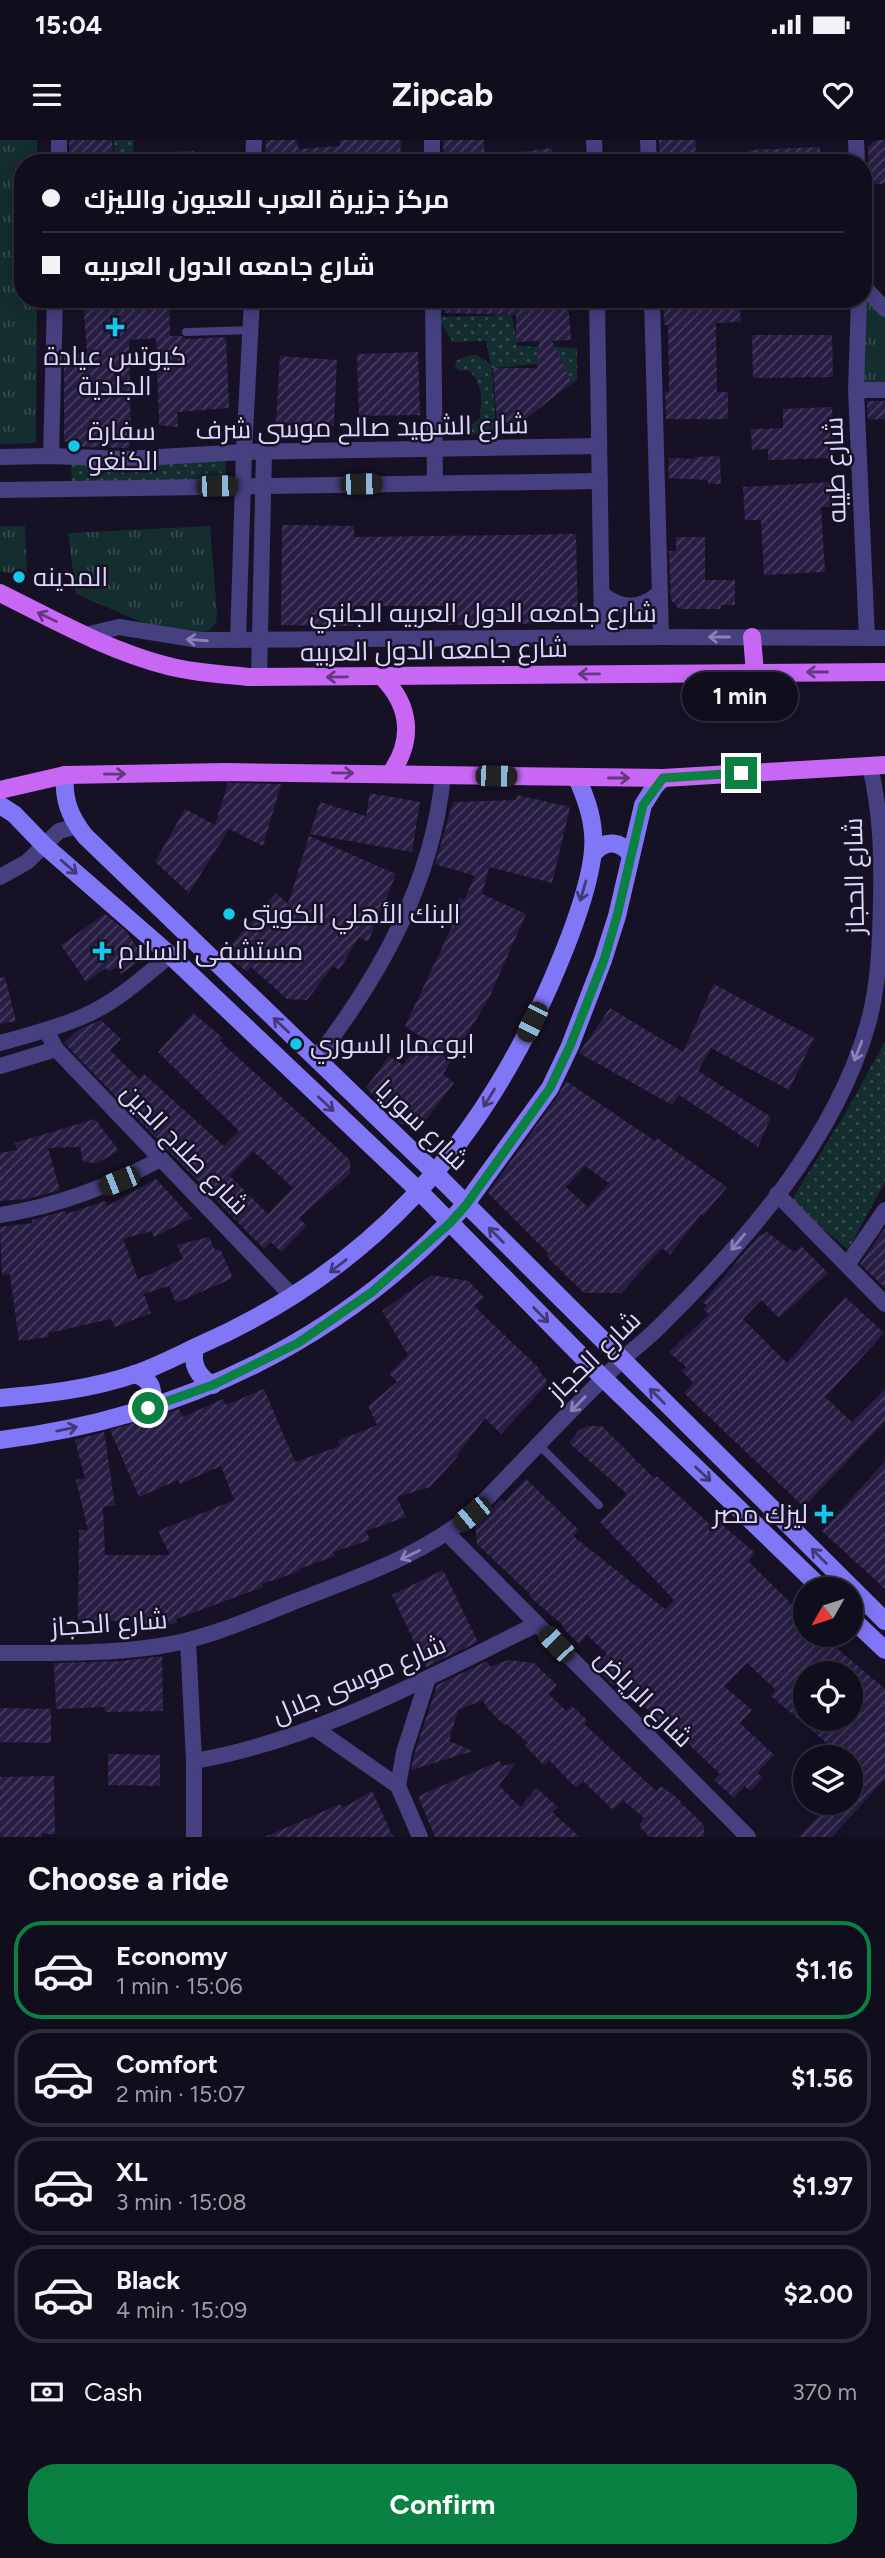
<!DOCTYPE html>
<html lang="en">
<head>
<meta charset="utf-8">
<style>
	:root { --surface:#100d1c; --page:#191625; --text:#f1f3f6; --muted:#9c9ca3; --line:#302d3b; --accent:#0b8043 }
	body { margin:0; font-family:Figtree,Cairo,sans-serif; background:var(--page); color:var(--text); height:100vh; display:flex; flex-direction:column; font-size:26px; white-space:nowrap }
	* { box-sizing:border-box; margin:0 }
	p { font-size:23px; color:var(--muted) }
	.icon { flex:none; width:38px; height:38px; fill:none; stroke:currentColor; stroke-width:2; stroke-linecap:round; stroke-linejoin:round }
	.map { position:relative; height:1697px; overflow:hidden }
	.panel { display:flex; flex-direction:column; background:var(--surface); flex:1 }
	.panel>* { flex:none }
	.top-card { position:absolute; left:14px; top:14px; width:858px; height:154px; border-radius:28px; box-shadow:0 4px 18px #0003,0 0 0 2px var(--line); display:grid; align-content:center; height:154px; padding:0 28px; background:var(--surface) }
	.needle { width:46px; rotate:231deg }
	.fabs { position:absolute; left:793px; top:1437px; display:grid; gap:14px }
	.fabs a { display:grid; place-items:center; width:70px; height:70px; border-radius:50%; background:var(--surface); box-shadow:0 4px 18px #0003,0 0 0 2px var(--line); font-size:35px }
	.end { position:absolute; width:32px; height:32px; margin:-16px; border:9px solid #0b8043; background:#fff; box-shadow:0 0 0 4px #fff }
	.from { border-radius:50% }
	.bubble { position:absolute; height:49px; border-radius:24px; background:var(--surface); box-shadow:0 4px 18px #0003,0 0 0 2px var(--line); font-size:23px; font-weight:700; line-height:49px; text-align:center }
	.car { position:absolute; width:21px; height:42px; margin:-21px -10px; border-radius:9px; box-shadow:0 0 5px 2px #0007; background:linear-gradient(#222 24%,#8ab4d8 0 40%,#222 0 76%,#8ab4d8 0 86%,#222 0) }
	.top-card b { display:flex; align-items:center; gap:24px; height:66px; font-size:26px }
	.top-card b+b { border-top:2px solid var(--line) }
	.top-card i { width:18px; height:18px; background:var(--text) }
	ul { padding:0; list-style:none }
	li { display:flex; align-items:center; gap:21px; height:98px; margin:0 14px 10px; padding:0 14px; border:4px solid var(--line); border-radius:28px }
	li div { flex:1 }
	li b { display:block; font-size:26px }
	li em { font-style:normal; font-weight:700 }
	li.current { border-color:var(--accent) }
	li>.icon { width:63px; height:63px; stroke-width:1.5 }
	h2 { padding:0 28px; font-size:32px; line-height:84px }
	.pay { display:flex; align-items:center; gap:18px; height:77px; padding:0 28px; font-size:26px }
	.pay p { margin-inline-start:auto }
	.cta { display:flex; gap:14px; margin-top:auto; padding:14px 28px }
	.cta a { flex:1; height:80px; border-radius:28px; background:var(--accent); color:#fff; font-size:28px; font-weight:700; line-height:80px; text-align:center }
	.status { display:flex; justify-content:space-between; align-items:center; height:49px; padding:0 35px; background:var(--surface); direction:ltr }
	.status svg { height:19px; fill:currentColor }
	header { display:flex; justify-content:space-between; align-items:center; height:91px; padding:0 28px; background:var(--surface); font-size:32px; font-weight:700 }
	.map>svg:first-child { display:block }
</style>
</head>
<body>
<div class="status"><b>15:04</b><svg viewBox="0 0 49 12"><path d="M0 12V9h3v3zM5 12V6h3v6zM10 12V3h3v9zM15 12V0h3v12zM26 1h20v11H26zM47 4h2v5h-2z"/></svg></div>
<header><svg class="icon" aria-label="menu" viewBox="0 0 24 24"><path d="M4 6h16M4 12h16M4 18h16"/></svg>Zipcab<svg class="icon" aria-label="heart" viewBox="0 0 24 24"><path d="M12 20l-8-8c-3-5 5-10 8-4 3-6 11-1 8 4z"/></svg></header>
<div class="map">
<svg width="885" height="1697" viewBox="0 0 885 1697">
	<defs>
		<pattern id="grass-dots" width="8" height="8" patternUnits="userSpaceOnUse" patternTransform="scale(1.75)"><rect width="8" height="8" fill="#142d2e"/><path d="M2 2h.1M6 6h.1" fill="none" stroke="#364b4d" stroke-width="1.8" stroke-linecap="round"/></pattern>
		<pattern id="park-tufts" width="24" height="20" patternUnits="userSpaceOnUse" patternTransform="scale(1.75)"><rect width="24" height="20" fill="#142d2e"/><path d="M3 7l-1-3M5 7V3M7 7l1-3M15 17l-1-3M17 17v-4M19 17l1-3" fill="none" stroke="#364b4d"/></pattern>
		<pattern id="building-hatch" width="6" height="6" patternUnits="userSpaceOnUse" patternTransform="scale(1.75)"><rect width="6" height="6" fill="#281e44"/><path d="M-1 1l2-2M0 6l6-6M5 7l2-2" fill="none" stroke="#473e60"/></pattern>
	</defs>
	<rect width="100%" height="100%" fill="#161125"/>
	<g fill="url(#grass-dots)">
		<polygon points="114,0 134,0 133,14 193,11 204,23 115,23"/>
		<path d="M512,175l5,31 60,2v32l-5,3 -11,-21 -69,6 4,65 -30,1 2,-7 12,-9c2,-21 3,-32 -11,-48l-9,1 -5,-3 1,-7c16,-9 23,-8 35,5l-5,-25 -33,1 -16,-25z"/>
		<polygon points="225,317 227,344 72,346 71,320"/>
		<polygon points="885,901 885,1042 848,1110 791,1061 846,972"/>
	</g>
	<g fill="url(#park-tufts)">
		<polygon points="0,0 37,0 37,23 23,23 23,159 37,159 36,303 0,304"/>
		<polygon points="863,149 885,172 885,249 858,248"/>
		<polygon points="0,386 25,386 27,437 0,431"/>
		<polygon points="210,386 217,474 216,482 210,490 196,495 146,484 76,454 68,393"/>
	</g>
	<g fill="url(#building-hatch)" fill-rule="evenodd">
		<polygon points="69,0 112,0 114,23 69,23"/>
		<polygon points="266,0 296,0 299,9 340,6 340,0 401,0 400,18 379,16 377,23 265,23"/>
		<polygon points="443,0 484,0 485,23 444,23"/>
		<polygon points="659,0 696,0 695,23 659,23"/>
		<polygon points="876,0 885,0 885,44 869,44 868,7"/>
		<polygon points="820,7 820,23 750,23 749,10"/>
		<polygon points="552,8 554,23 507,23 507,14"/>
		<polygon points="83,159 169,160 170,196 181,196 186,199 226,197 229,268 177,272 178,287 159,285 156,198 129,200 131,300 128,308 79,307 64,301 64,214 87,214"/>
		<polygon points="445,159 568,159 571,200 552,201 572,243 520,283 497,283 493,228 537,228 539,201 516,202 516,175 445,173"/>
		<polygon points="663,159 715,159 715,168 740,167 741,182 716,183 717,252 728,252 728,279 666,279 665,252 669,252 668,185 664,185"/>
		<polygon points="752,195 832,195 833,237 753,238"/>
		<polygon points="418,212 420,275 359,276 357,214"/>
		<polygon points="280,216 337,220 334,286 276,282"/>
		<polygon points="867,261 885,261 885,279 868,280"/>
		<polygon points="832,267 834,318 768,320 768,309 752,310 751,289 783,288 783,269"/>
		<polygon points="720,316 721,344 708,344 708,340 668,338 669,318 695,319 695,317"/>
		<polygon points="833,342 834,367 821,367 825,432 764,435 761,380 745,380 743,347"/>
		<polygon points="282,385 354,386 354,397 576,394 578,483 445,485 444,466 353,466 353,486 281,485"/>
		<polygon points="676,397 705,397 705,440 735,440 735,465 721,465 721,469 679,469 671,460 669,411 676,411"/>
		<polygon points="228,643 281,644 263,706 229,689 189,753 155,722 185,669 215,685"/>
		<polygon points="370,653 420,662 412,712 310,694 320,662 366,676"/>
		<polygon points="517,655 570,667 552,743 489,727 482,754 526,774 489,858 443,934 454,943 422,985 401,984 366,948 389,916 403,925 423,898 405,886 456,778 453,774 460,758 464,760 475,736 435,724 453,662 516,660"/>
		<polygon points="309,696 396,734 368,802 359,797 339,830 333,826 307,860 287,859 251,827 247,832 233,820 235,817 227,810 276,753 288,764"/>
		<polygon points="105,774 126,791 144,818 121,834 116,827 109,832 106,828 86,842 61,805"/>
		<polygon points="5,837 16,881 0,884 0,838"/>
		<polygon points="714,844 814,898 789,950 711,908 698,931 771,977 758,1007 679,955 672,965 579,913 610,868 683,912"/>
		<path d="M193,873l30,25 -3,3 130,119v14l-51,44 8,8 -26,26 -10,-10 -7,7 -200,-206 14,-13 23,-10 20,19 -11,11 29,29 5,-5 80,72 15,-15 -81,-79zM253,1011l40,37 -25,26 -38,-38z"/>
		<path d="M566,941l89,60 2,-3 70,49 -24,29 -2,-2 -31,41 -8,-7 -41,45h-37l-38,-37 2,-3 -60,-60 71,-99zM585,1026l24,17 -21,24 -22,-20z"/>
		<polygon points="95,979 119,1011 97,1023 83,1022 80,1007 48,1008 60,1050 27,1059 0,1061 0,1013 17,1010 15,1003"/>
		<polygon points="156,1039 192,1078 154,1097 151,1091 123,1099 138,1139 183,1119 177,1105 209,1097 215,1110 220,1109 233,1138 176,1163 169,1146 144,1154 151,1173 115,1187 111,1179 48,1193 49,1197 19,1201 10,1134 2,1135 0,1087 32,1083 32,1080 65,1071 66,1074 105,1061 107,1066"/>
		<polygon points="885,1088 885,1148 860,1124"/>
		<polygon points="767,1092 794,1112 801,1106 828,1133 779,1178 761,1160 743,1179 787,1223 845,1157 884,1193 825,1257 852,1282 885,1249 885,1281 804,1367 684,1253 693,1243 682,1231 686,1227 669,1212 709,1174 703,1169 707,1166 703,1162 760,1094 761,1096"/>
		<polygon points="432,1135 469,1141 484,1158 474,1166 539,1228 538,1230 546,1239 546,1245 501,1294 485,1278 457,1315 458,1316 430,1347 397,1357 406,1377 366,1391 370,1400 333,1412 335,1416 299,1429 300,1431 262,1444 263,1447 176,1479 177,1482 158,1489 133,1494 132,1481 78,1480 79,1390 88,1390 76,1340 85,1338 75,1300 104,1292 115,1365 103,1367 105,1415 170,1415 158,1391 234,1360 221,1326 180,1344 178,1340 139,1357 110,1290 179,1269 183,1277 223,1259 226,1265 264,1249 295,1322 340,1306 338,1301 377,1285 368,1266 397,1242 389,1234 408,1215 382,1171"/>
		<path d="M588,1286h14l52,52 3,-2 57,52 5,-6 36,31 -7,8 45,44 -2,2 14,13v14h15l65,55v90l-53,58h-33l32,-35h19v-45h-21l6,-7 -64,-54 5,-6 -29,-27 -23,23 28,24 -12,13 34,32 -17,18 6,5 -13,13 -5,-5 -11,12 -20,-18 6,-6 -42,-40 -2,3 -58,-56 -4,5 -19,-19 12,-13 -20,-19 -8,9 -16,-16 1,-2 -35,-30 2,-1 -54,-51 -2,-19 26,-26 3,3 22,-23 53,51 -6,6 92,73 9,-9 -74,-78 27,-28 -58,-51 10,-13zM805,1533h45v45h-45z"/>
		<polygon points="885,1321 885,1449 822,1391"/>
		<polygon points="443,1430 478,1502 426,1527 392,1455"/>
		<polygon points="162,1516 163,1571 105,1572 105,1567 56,1569 54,1523 122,1521"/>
		<polygon points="508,1520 534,1523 557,1545 549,1554 566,1571 572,1566 587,1580 584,1584 656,1651 661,1646 681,1661 680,1662 704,1685 704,1697 649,1697 639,1685 644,1678 623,1660 613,1670 583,1641 576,1648 549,1620 544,1625 525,1606 528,1603 507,1584 504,1585 486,1567 483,1560 458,1570 449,1601 473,1611 411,1630 414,1615 437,1545 487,1521 490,1527"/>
		<polygon points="0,1568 51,1569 51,1603 0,1602"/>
		<polygon points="108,1614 160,1615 160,1646 108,1645"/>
		<polygon points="500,1621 502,1626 516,1623 499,1645 520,1667 536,1648 558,1667 552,1672 580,1697 435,1697 418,1656"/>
		<polygon points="54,1636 55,1694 42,1694 42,1697 0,1697 0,1637"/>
		<polygon points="372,1651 393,1697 265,1697 340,1664 343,1668"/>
	</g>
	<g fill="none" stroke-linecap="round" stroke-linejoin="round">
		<g stroke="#463f80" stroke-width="8">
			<polyline points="186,192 252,190"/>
			<polyline points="539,1305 599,1365"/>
		</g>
		<g stroke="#463f80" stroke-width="16">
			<polyline points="432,0 432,23"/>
			<polyline points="594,0 595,23"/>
			<polyline points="648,0 649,23"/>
			<polyline points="856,0 857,23"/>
			<polyline points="59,23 59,0"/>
			<polyline points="253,23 254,0"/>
			<polyline points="863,146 885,169"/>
			<polyline points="433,159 435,343"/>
			<polyline points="597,159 602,497"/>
			<polyline points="652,159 661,497"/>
			<polyline points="859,159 856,250 867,498"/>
			<polyline points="856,250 885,250"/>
			<polyline points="51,316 55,159"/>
			<polyline points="0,317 51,316 125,319 244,312 599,306"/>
			<polyline points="0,350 600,341"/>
			<path d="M602,454c18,15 38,16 56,0"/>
			<polyline points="85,495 119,487 199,500 661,497 885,498"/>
			<polyline points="238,500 244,312 252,159"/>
			<polyline points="259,537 264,312"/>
			<polyline points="0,737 27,722 59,691 78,686"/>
			<polyline points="46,890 56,909 293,1157"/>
			<path d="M0,903c29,-8 57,-15 84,-27 32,-14 59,-38 86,-61"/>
			<path d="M316,919c64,-83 117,-177 127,-284"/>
			<polyline points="0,926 56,909"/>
			<polyline points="777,1054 885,1164"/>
			<path d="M0,1075c58,-9 109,-29 161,-56"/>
			<polyline points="847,1125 885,1070"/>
			<polyline points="447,1393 748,1697"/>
			<polyline points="188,1501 194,1621 194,1697"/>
			<path d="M0,1513c51,0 110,1 160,-7 46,-7 88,-26 131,-43 65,-26 125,-44 181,-89 49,-51 97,-103 148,-152 14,-14 30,-25 43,-39 84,-83 172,-183 205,-299 11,-40 12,-81 13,-121 1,-50 0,-89 -11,-137"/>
			<polyline points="316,1589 398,1646 420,1697"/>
			<path d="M194,1621c122,-21 233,-83 343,-137"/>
			<polyline points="398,1646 404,1612 428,1538"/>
		</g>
		<g stroke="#8176f5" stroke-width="18">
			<path d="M65,635c-2,25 5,42 20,61l350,337 450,448"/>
			<polyline points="0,665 14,674 45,706 170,815 419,1051 603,1238 822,1449"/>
			<path d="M594,713c11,-14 27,-12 37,2"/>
			<path d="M195,1208c-4,16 3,29 18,37"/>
			<path d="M135,1234c17,5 22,20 13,34"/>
			<path d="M0,1258c45,-4 92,-9 135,-24 21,-7 42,-18 63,-28 171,-75 280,-196 354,-366 16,-37 45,-107 41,-146 -1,-20 -8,-38 -16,-56"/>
			<path d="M0,1300c180,-22 343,-100 465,-235l85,-117 20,-42 33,-86 14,-44 26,-111 12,-19 8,-8"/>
			<polyline points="850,1477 885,1510"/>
		</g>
		<g stroke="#c867f4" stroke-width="18">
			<path d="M0,453c54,27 109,58 168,73 26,7 53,8 80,11l637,-5"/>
			<polyline points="752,497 755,533"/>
			<path d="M382,537c29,29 32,64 8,97"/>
			<polyline points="0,650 65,635 225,632 663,638 885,625"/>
		</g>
	</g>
	<defs><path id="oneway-shaft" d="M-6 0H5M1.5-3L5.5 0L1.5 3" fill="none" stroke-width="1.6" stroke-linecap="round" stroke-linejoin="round" transform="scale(1.75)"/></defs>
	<g stroke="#663882">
		<use href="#oneway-shaft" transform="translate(47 477) rotate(-154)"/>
		<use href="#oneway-shaft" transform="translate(817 532) rotate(180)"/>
		<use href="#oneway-shaft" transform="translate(589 534) rotate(179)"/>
		<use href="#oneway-shaft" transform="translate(337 537) rotate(179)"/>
		<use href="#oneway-shaft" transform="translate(343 633) rotate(1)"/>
		<use href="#oneway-shaft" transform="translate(115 634) rotate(-1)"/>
		<use href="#oneway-shaft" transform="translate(619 638)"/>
	</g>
	<g stroke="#8a83b8">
		<use href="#oneway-shaft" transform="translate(719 497) rotate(180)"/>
		<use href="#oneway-shaft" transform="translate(197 500) rotate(-176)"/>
		<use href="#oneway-shaft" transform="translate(858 911) rotate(111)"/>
		<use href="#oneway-shaft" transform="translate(738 1102) rotate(130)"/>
		<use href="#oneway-shaft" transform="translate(578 1264) rotate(134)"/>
		<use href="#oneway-shaft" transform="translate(410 1415) rotate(154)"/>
	</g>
	<g stroke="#413978">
		<use href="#oneway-shaft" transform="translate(69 727) rotate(41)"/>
		<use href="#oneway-shaft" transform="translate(583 751) rotate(106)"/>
		<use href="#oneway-shaft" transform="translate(281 885) rotate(-136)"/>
		<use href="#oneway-shaft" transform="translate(489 958) rotate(122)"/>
		<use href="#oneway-shaft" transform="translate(326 964) rotate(43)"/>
		<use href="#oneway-shaft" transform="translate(496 1095) rotate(-135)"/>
		<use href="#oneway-shaft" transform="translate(338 1126) rotate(142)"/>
		<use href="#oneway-shaft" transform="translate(541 1175) rotate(45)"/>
		<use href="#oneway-shaft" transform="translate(657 1256) rotate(-135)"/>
		<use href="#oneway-shaft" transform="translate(67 1289) rotate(-12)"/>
		<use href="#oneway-shaft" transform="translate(703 1334) rotate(44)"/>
		<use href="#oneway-shaft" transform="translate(819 1416) rotate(-135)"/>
	</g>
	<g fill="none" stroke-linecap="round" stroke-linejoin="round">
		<polyline stroke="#0b8043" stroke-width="9" points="148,1268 213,1245 298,1203 372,1152 450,1083 466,1065 550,948 570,906 604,820 617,776 643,665 663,638 741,633"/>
	</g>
	<g fill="#12c9ed" stroke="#161125" stroke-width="2.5">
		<path d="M111.5 176.5h7v7h7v7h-7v7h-7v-7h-7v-7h7z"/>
		<circle cx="74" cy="306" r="7"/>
		<circle cx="19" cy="437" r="7"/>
		<circle cx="229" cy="774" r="7"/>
		<path d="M98.5 800.5h7v7h7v7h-7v7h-7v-7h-7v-7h7z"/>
		<circle cx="296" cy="904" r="7"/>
		<path d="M820.5 1363.5h7v7h7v7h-7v7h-7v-7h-7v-7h7z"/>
	</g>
	<g text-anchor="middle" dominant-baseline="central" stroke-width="5" stroke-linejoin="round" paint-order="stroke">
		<g font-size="26" fill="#ded7fc" stroke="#161125" text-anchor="start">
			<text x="115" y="216" text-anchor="middle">كيوتس عيادة<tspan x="115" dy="30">الجلدية</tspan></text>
			<text x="88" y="291">سفارة<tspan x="88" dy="30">الكنغو</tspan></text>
			<text x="33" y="437">المدينه</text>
			<text x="243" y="774">البنك الأهلي الكويتى</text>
			<text x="118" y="811">مستشفى السلام</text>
			<text x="310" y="904">ابوعمار السوري</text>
			<text x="808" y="1374" text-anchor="end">ليزك مصر</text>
		</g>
		<g font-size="26" fill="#ded7fc" stroke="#161125">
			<text transform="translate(362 287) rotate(-1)">شارع الشهيد صالح موسى شرف</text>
			<text transform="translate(835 330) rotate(-92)">شارع طيبه</text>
			<text x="483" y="473">شارع جامعه الدول العربيه الجانبي</text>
			<text transform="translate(434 510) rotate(-1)">شارع جامعه الدول العربيه</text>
			<text transform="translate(854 736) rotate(-91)">شارع الحجاز</text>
			<text transform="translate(422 985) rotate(44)">شارع سوريا</text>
			<text transform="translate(185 1009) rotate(46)">شارع صلاح الدين</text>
			<text transform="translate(594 1216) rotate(-44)">شارع الحجاز</text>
			<text transform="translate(109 1483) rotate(-4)">شارع الحجاز</text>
			<text transform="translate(359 1539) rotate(-23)">شارع موسى جلال</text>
			<text transform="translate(644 1558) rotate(45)">شارع الرياض</text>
		</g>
	</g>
</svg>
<div class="fabs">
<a><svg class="needle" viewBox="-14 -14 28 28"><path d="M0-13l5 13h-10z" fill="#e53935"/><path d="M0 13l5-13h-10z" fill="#9c9ca3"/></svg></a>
<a><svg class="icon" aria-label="locate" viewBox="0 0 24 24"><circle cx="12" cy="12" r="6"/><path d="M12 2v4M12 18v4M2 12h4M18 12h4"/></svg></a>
<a><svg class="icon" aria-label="layers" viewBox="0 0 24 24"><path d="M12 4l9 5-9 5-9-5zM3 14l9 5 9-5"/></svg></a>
</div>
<i class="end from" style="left:148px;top:1268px"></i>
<i class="end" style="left:741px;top:633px"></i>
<div class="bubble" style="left:682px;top:532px;width:116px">1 min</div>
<i class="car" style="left:361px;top:344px;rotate:89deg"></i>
<i class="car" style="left:217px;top:346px;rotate:89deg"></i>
<i class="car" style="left:496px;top:636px;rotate:91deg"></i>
<i class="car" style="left:532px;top:882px;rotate:206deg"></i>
<i class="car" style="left:119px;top:1041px;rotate:248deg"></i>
<i class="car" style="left:472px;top:1374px;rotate:231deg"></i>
<i class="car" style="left:556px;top:1504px;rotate:316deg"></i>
<div class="top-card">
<b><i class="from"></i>مركز جزيرة العرب للعيون والليزك</b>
<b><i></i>شارع جامعه الدول العربيه</b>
</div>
</div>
<section class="panel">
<h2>Choose a ride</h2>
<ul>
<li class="current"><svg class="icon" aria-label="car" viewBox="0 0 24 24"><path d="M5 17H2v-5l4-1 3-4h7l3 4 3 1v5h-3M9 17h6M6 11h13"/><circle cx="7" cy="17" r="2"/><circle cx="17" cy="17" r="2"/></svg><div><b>Economy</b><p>1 min · 15:06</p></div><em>$1.16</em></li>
<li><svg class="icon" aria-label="car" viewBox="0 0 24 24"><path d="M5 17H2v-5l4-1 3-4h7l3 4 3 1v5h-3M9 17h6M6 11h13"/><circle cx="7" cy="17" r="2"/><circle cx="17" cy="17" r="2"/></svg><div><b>Comfort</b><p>2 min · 15:07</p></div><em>$1.56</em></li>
<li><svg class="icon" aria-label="car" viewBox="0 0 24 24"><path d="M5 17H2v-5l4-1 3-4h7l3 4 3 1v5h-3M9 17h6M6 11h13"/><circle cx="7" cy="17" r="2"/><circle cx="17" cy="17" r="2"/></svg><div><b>XL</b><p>3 min · 15:08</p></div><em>$1.97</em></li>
<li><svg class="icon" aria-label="car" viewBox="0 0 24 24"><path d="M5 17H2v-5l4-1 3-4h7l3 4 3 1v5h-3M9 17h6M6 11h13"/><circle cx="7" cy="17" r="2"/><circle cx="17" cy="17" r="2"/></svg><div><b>Black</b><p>4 min · 15:09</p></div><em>$2.00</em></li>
</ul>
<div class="pay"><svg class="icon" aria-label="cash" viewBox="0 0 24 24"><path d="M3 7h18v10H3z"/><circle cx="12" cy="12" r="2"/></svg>Cash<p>370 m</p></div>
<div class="cta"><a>Confirm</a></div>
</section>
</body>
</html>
